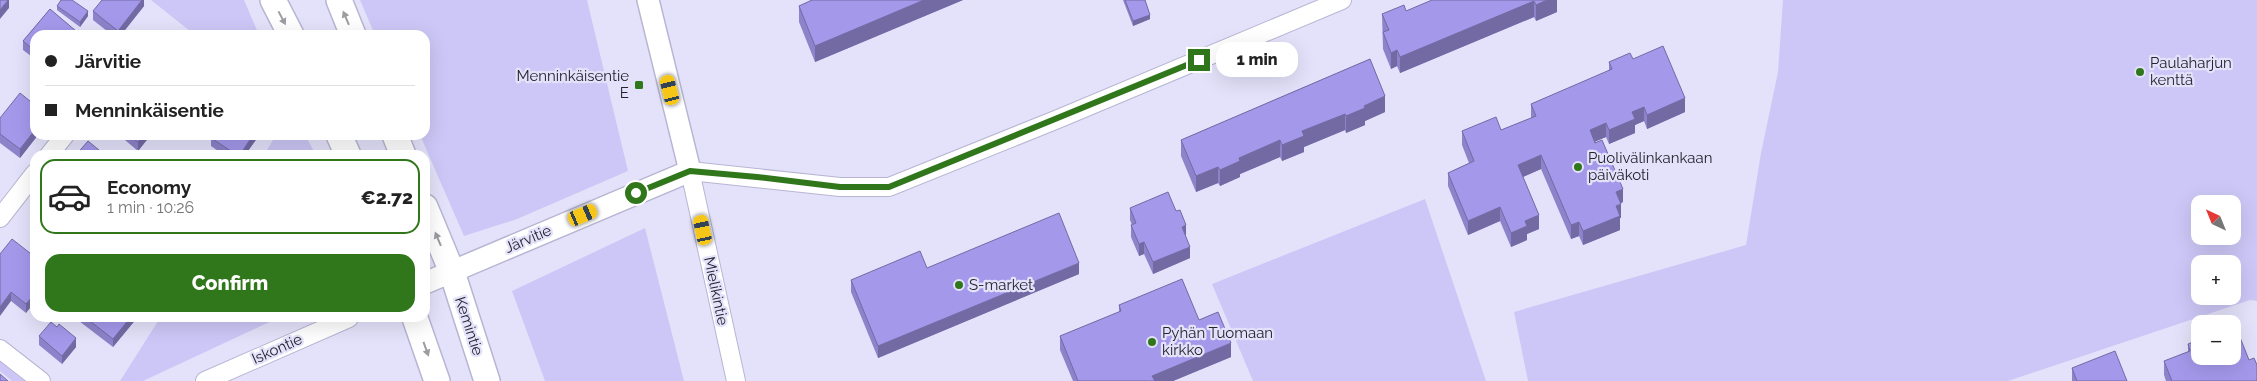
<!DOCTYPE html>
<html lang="en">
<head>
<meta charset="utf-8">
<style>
	:root { --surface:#fff; --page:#f6f6f6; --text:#222; --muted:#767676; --line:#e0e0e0; --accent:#30771b }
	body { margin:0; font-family:Raleway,sans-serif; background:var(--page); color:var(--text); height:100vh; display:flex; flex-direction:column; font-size:19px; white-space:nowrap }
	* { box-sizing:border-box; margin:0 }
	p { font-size:16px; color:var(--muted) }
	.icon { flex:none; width:28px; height:28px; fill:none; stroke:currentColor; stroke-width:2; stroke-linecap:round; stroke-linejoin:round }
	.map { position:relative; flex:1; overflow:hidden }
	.sheet { position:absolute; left:30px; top:150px; width:400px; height:172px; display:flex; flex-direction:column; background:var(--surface); border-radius:15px; box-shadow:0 5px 20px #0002 }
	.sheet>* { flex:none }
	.hud { position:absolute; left:30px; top:30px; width:400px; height:110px; border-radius:15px; box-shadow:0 5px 20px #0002; display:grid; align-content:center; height:110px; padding:0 15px; background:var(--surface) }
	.needle { width:32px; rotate:317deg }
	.buttons { position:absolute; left:2191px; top:195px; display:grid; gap:10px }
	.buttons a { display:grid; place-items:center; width:50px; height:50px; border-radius:10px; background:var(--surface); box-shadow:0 5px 20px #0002; font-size:25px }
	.end { position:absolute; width:22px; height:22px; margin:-11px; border:6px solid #30771b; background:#fff; box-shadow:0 0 0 2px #fff }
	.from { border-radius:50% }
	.bubble { position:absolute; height:35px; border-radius:15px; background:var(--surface); box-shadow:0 5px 20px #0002; font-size:16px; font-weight:800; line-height:35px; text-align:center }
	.car { position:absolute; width:15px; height:30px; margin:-15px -8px; border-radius:6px; box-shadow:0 0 4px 1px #0007; background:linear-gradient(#f5c518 24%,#345 0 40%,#f5c518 0 76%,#345 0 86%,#f5c518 0) }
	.hud b { display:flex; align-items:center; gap:18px; height:48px; font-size:19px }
	.hud b+b { border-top:1px solid var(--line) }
	.hud i { width:12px; height:12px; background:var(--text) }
	ul { padding:9px 0 0; list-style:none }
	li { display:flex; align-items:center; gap:15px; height:75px; margin:0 10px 8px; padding:0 5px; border:2px solid transparent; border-radius:15px }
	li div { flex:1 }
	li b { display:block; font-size:19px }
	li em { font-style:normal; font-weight:800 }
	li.current { border-color:var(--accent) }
	li>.icon { width:45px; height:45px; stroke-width:1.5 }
	.cta { display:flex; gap:10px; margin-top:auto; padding:10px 15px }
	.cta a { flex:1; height:58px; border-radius:15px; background:var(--accent); color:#fff; font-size:20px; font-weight:800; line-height:58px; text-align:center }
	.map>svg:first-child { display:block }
</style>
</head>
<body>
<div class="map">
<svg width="2257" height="381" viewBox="0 0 2257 381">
	<rect width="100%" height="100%" fill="#e4e2fa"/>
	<g fill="#ccc7f6" fill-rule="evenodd">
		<polygon points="151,0 244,0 259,35 195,35"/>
		<polygon points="360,0 587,0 628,171 517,219 464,236 420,135 425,135 425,35 375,35"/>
		<path d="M1783,0h474v301l-7,-1 -242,81h-480l-14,-69 232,-67 15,-92 17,-81zM2200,204h32v32h-32zM2200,264h32v32h-32z"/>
		<polygon points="276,135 305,135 316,155 264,155"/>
		<polygon points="1425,199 1486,381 1253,381 1212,284"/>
		<polygon points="645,228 684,381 545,381 512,291"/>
		<polygon points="160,318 278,318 143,381 120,381"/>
		<polygon points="0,361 25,381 12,381 0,371"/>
	</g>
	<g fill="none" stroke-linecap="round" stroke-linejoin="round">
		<g stroke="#b8b5d2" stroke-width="20">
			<g id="minor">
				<polyline points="49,155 65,135"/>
				<polyline points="0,218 35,173"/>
				<polyline points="0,349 41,381"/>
				<polyline points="205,381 349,318"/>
				<polyline points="736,381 690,171 840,187 889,187 1058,119 1342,0"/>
			</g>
		</g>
		<g stroke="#b8b5d2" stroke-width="24">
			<polyline id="tertiary" points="425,283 690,171 648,0"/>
		</g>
		<g stroke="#b8b5d2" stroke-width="28">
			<g id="secondary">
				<polyline points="273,0 291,35"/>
				<polyline points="339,0 353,35"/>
				<polyline points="339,135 348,155"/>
				<polyline points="395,135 403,155"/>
				<polyline points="425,207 452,272 487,381"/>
				<polyline points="415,318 437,381"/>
			</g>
		</g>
		<use href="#minor" stroke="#fff" stroke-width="18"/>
		<use href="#tertiary" stroke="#fff" stroke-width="21"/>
		<use href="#secondary" stroke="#fff" stroke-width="25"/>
	</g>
	<g fill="#8d83ca">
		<polygon points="144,0 144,6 121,35 112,35 93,20 93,11"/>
		<polygon points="812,0 963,0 815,62 799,22 799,6"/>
		<polygon points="1123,0 1145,0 1150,19 1133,26"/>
		<polygon points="1557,0 1557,12 1536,21 1534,17 1400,73 1397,66 1391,69 1383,49 1382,14 1406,11"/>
		<polygon points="57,6 88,16 80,27 57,10"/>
		<polygon points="50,9 76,31 76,35 35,35 35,59 23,50 23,41"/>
		<polygon points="1370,59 1385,112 1365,121 1365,125 1346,133 1345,130 1304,147 1304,152 1282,161 1280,157 1240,174 1240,177 1220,186 1218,183 1196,192 1181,156 1181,140"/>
		<polygon points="1633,59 1685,112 1647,129 1644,121 1635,125 1635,133 1609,144 1606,137 1595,141 1623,202 1621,203 1621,218 1620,218 1620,230 1583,245 1579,236 1571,239 1541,169 1523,177 1539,229 1527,234 1527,240 1511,247 1500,221 1468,235 1448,186 1448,173 1469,163 1462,145 1462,131 1501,130 1531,118 1531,104 1609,71 1609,62"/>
		<polygon points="0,118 35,135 38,135 20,158 0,143"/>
		<polygon points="119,135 150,135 150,136 138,151"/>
		<polygon points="258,135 258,137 245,155 224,155 211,146 211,138"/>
		<polygon points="1130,208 1186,237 1190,258 1153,274 1144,254 1139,256 1131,237 1131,225 1132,225 1130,220"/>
		<polygon points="0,254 35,257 26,313 11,301"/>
		<polygon points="927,268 1079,274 878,358 851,292 851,280"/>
		<polygon points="1119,305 1199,320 1231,357 1173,381 1073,381 1060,350 1060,336 1119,312"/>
		<polygon points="75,318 137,318 113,347"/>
		<polygon points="39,336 76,347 62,364 39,345"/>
		<polygon points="2188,344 2249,360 2257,381 2166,381 2164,375 2164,361 2188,352"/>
		<polygon points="2072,368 2127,381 2072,381"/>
	</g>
	<g fill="#736aa4">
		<polygon points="8,0 9,0 9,8 0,19 0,10"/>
		<polygon points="142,0 144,0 144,6 121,35 118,35 118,31"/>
		<polygon points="924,0 963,0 815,62 815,46"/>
		<polygon points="1547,0 1557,0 1557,12 1536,21 1536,5"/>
		<polygon points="1534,1 1534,17 1400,73 1400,57"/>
		<polygon points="88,11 88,16 80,27 80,22"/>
		<polygon points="1150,15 1150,19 1133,26 1133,21"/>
		<polygon points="1397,50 1397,66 1391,69 1391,53"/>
		<polygon points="1385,96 1385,112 1365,121 1365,125 1346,133 1346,116 1364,106"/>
		<polygon points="1685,98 1685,112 1647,129 1647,115"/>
		<polygon points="1644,107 1644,121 1635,125 1635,133 1609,144 1609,130 1632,112"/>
		<polygon points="1345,114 1345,130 1304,147 1304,152 1282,161 1282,145 1302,131"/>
		<polygon points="1606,123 1606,137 1590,144 1590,130"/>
		<polygon points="35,130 35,135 38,135 20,158 20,149"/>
		<polygon points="144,135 150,135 150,136 138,151 138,142"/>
		<polygon points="253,135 258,135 258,137 245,155 240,155"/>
		<polygon points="1280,140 1280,157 1240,174 1240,177 1220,186 1220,170 1239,158"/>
		<polygon points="1541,155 1541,169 1518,179 1518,165"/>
		<polygon points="1218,167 1218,183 1196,192 1196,176"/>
		<polygon points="1623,189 1623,202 1616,205 1616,192"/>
		<polygon points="1621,204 1621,218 1620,218 1620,230 1583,245 1583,231 1616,206"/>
		<polygon points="1500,207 1500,221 1468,235 1468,221"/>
		<polygon points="1539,215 1539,229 1527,234 1527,240 1511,247 1511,233 1525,221"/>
		<polygon points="1579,222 1579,236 1571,239 1571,225"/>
		<polygon points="1186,225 1186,237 1182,227"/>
		<polygon points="1144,242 1144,254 1139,256 1139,244"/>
		<polygon points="1190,247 1190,258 1153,274 1153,262"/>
		<polygon points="1079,263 1079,274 878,358 878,346"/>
		<polygon points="11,292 11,301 0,316 0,307"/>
		<polygon points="35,293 35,302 26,313 26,304"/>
		<polygon points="130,318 137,318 113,347 113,339"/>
		<polygon points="76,338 76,347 62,364 62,356"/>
		<polygon points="1231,343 1231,357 1173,381 1152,381 1152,376"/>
	</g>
	<g fill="#a498eb" stroke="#736aa4">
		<polygon points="0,0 8,0 0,10"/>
		<polygon points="61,0 72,0 88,11 80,22 57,6"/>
		<polygon points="102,0 142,0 118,31 93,11"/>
		<polygon points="812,0 924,0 815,46 799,6"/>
		<polygon points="1125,0 1145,0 1150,15 1133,21"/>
		<polygon points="1432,0 1547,0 1536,5 1534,1 1400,57 1397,50 1391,53 1383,32 1389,30 1382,14 1404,5 1406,11"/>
		<polygon points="50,9 76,31 72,35 35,35 35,51 23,41"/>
		<polygon points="1663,46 1685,98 1647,115 1644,107 1632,112 1635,119 1609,130 1606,123 1590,130 1595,143 1602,140 1623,189 1616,192 1621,204 1616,206 1620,216 1583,231 1579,222 1571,225 1541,155 1518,165 1539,215 1525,221 1527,226 1511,233 1500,207 1468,221 1448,173 1474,161 1462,131 1496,117 1501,130 1536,116 1531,104 1612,69 1609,62 1630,53 1633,59"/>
		<polygon points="1370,59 1385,96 1364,106 1365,108 1346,116 1345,114 1302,131 1304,136 1282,145 1280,140 1239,158 1240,161 1220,170 1218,167 1196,176 1181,140"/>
		<polygon points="20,93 35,105 35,130 20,149 0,134 0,118"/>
		<polygon points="129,135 144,135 138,142"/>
		<polygon points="212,135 253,135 240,155 237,155 211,138"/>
		<polygon points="88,141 105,155 76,155"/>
		<polygon points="1168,192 1176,211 1180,210 1186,225 1182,227 1190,247 1153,262 1144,242 1139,244 1131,225 1136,223 1130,208"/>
		<polygon points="1059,213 1079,263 878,346 851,280 920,251 927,268"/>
		<polygon points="12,239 35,257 35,265 33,267 35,268 35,293 26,304 11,292 0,307 0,254"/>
		<polygon points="1182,279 1199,320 1218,312 1231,343 1152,376 1155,381 1078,381 1060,336 1121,311 1119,305"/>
		<polygon points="86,318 130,318 113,339"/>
		<polygon points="51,322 57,327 59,324 76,338 62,356 39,336"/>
		<polygon points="2235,325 2249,360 2254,358 2257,365 2257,381 2172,381 2164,361 2190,351 2188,344 2200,339 2200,356 2232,356 2232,326"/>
		<polygon points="2115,351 2127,381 2077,381 2072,368"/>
		<polygon points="0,374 8,381 0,381"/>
	</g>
	<defs><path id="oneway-solid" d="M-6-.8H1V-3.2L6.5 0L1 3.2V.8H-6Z" transform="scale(1.25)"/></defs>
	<g fill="#9c9ca1">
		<use href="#oneway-solid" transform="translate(282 18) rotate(62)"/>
		<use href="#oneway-solid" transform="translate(346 18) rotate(-113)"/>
		<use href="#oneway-solid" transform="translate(438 239) rotate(-113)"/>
		<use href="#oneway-solid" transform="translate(426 349) rotate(70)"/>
	</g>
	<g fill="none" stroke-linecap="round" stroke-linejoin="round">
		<polyline stroke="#30771b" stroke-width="6" points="636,193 690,171 757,177 840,187 889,187 1199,60"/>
	</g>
	<g fill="#30771b" stroke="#e4e2fa" stroke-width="2">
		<circle cx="2140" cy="72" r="5"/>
		<rect x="634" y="80" width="10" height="10" rx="2.5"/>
		<circle cx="1578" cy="167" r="5"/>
		<circle cx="959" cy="285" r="5"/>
		<circle cx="1152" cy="342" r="5"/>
	</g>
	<g text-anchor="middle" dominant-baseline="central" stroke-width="4.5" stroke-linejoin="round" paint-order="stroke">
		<g font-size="15" fill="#24232e" stroke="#e4e2fa" text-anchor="start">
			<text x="2150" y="63">Paulaharjun<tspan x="2150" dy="17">kenttä</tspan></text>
			<text x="629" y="76" text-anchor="end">Menninkäisentie<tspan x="629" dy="17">E</tspan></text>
			<text x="1588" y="158">Puolivälinkankaan<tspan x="1588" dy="17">päiväkoti</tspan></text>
			<text x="969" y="285">S-market</text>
			<text x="1162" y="333">Pyhän Tuomaan<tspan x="1162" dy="17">kirkko</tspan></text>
		</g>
		<g font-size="15" fill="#24232e" stroke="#e4e2fa">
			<text transform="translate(528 239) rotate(-23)">Järvitie</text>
			<text transform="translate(716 291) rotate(78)">Mielikintie</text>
			<text transform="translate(469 326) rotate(72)">Kemintie</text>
			<text transform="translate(277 349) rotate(-24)">Iskontie</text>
		</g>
	</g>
</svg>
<div class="buttons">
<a><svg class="needle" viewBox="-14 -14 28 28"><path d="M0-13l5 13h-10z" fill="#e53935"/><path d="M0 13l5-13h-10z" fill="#767676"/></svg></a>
<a>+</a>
<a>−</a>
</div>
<i class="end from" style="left:636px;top:193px"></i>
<i class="end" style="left:1199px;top:60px"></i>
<div class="bubble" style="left:1216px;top:42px;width:82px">1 min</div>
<i class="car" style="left:670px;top:90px;rotate:346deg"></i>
<i class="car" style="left:583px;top:215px;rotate:67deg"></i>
<i class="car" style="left:703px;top:230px;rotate:348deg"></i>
<div class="hud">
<b><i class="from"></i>Järvitie</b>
<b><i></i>Menninkäisentie</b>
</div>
<section class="sheet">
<ul>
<li class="current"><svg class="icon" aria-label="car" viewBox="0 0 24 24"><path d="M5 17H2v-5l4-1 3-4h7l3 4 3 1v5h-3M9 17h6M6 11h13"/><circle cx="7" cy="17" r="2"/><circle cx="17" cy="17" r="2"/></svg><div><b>Economy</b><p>1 min · 10:26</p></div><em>€2.72</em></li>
</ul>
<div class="cta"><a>Confirm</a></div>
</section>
</div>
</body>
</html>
